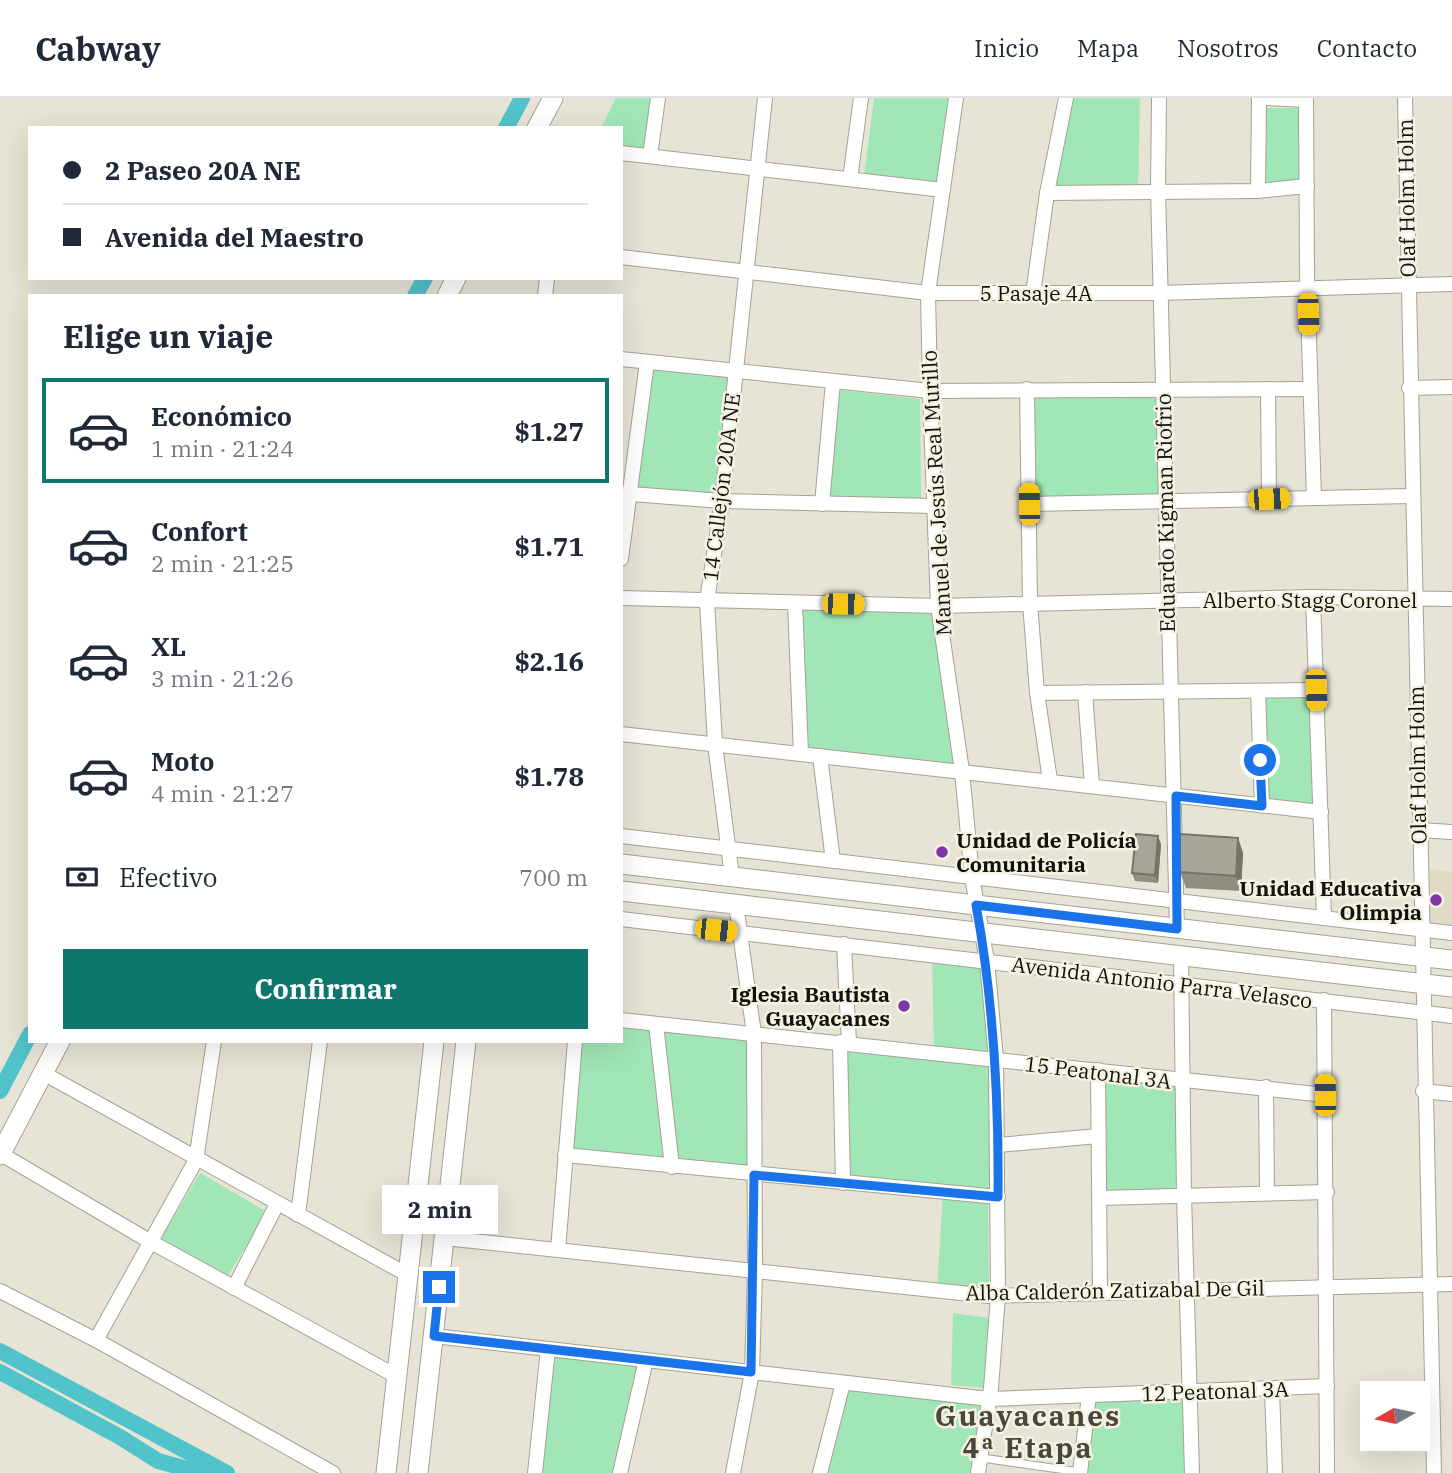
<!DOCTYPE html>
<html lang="es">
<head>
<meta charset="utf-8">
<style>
	:root { --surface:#fff; --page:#f2f2f3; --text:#1f2937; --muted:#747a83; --line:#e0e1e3; --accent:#0f766e }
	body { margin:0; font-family:"IBM Plex Serif",serif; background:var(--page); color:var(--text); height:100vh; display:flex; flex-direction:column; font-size:26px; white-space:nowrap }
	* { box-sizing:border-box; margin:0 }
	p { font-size:23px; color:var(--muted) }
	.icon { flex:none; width:38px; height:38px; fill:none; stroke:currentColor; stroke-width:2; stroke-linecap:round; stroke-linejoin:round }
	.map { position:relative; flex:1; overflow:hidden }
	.details { position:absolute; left:28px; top:196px; width:595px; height:749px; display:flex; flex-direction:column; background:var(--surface); border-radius:0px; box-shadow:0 7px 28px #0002 }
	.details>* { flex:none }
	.top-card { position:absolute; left:28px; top:28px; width:595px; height:154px; border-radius:0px; box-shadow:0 7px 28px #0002; display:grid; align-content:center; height:154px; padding:0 35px; background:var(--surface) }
	.needle { width:46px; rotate:261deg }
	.fabs { position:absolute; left:1360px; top:1283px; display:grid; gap:14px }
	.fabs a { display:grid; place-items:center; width:70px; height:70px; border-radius:0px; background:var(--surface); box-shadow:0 7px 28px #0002; font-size:35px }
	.end { position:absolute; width:32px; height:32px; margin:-16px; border:9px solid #1a73e8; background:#fff; box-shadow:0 0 0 4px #fff }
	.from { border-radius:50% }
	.bubble { position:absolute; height:49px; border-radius:0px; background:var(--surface); box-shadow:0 7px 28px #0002; font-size:23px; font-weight:800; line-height:49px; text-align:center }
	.car { position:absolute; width:21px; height:42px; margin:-21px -10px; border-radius:9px; box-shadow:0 0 5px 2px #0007; background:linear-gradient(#f5c518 24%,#345 0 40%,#f5c518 0 76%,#345 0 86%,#f5c518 0) }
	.top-card b { display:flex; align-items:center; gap:24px; height:66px; font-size:26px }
	.top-card b+b { border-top:2px solid var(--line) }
	.top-card i { width:18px; height:18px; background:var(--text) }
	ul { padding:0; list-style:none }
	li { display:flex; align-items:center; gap:21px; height:105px; margin:0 14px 10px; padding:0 21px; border:4px solid transparent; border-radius:0px }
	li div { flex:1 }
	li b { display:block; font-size:26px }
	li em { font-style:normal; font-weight:800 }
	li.current { border-color:var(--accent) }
	li>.icon { width:63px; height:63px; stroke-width:1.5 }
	h2 { padding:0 35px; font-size:32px; line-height:84px }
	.pay { display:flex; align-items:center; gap:18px; height:77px; padding:0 35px; font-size:26px }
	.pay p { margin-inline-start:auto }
	.primary-button { display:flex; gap:14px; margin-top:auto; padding:14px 35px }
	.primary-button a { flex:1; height:80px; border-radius:0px; background:var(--accent); color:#fff; font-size:28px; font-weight:800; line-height:80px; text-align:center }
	header { display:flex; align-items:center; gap:42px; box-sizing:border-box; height:98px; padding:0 35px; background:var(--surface); border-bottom:2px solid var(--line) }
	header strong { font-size:33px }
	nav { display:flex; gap:38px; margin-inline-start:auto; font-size:24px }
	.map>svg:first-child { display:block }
</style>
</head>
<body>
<header>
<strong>Cabway</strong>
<nav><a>Inicio</a><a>Mapa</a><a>Nosotros</a><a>Contacto</a></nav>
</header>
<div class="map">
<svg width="1452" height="1375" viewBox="0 0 1452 1375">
	<rect width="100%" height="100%" fill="#e7e4d5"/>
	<polygon fill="#dfdbc4" points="1419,770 1452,774 1452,835 1421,831"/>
	<g fill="#a1e6b6">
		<polygon points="616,0 655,0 648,54 621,50 621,30 601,30"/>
		<polygon points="874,0 950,0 937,87 864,78"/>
		<polygon points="1068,0 1140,0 1138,93 1048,95"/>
		<polygon points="1258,10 1299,10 1307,88 1258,90"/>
		<polygon points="647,264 734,273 722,403 631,396"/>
		<polygon points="830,291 920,301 921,401 824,400"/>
		<polygon points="1027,291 1162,291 1165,404 1029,406"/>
		<polygon points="795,505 938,508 962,673 801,656"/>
		<polygon points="1316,592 1321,714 1262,708 1258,593"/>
		<polygon points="932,856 987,863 996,961 988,1100 989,1198 937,1192 943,1095 843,1085 839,945 934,955"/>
		<polygon points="621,922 753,936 755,1075 565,1056 575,943 621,943"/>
		<polygon points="1098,972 1183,984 1184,1097 1099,1100"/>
		<polygon points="200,1075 267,1114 227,1179 160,1142"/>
		<polygon points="953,1215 989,1220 989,1290 951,1287"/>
		<polygon points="548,1251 646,1262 620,1375 540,1375"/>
		<polygon points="843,1285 989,1301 971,1375 820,1375"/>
		<polygon points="1189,1293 1192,1375 1080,1375 1089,1297"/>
	</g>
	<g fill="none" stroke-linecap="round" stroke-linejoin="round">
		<g stroke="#50c4ca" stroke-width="16">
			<polyline points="506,30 522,0"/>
			<polyline points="415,198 425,180"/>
			<polyline points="0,993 30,936"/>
			<polyline points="0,1253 227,1375"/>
			<polyline points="0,1274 120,1339 158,1363 202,1375"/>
		</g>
		<g stroke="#a4a293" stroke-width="9">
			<polyline id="lane" points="982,1360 1080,1374"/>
		</g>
		<g stroke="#a4a293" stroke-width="16">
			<g id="street">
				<polyline points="956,0 928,195 930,293 938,508 962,673 972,779 987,863 996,961 998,1198 991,1290 978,1375"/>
				<polyline points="1159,0 1158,92 1177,831"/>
				<polyline points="1267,0 1306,2"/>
				<polyline points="1306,0 1307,176 1314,400"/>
				<polyline points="1405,0 1434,1375"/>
				<polyline points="621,55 943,92"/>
				<polyline points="650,58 658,0"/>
				<polyline points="850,81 861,0"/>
				<polyline points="1258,93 1259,0"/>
				<polyline points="1047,95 1258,93 1307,88"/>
				<polyline points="621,159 928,195 1160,195 1452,186"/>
				<polyline points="1033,196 1047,95 1066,0"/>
				<polyline points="545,198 547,180"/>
				<polyline points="621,261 930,293 1310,291"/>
				<polyline points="1409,290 1452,289"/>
				<polyline points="1027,291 1030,505 1037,595 1050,682"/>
				<polyline points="1268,291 1269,401"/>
				<polyline points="631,396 722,403 934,408"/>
				<polyline points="822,406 833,284"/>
				<polyline points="1029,406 1411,398"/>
				<polyline points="621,461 647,264"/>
				<polyline points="1313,499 1324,820"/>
				<polyline points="621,500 938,508 1313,499 1452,501"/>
				<polyline points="795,505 801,656"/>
				<polyline points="1258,593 1262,708"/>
				<polyline points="1085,594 1092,688"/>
				<polyline points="1037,595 1316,592"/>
				<polyline points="621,636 1321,714"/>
				<polyline points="820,658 833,763"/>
				<polyline points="1419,732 1452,734"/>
				<polyline points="621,738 1452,835"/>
				<polyline points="732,779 715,646 707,503 722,403 765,0"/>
				<polyline points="621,821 1452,918"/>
				<polyline points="844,846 849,945"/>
				<polyline points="1181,858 1184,1097 1192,1375"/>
				<polyline points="1324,902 1327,1375"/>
				<polyline points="621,922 1325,997"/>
				<polyline points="656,926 672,1069"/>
				<polyline points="840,944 843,1085"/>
				<polyline points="1098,972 1100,1195"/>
				<polyline points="43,975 408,1177"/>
				<polyline points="1266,989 1267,1095"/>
				<polyline points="1423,993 1452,996"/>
				<polyline points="998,1047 1098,1038"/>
				<polyline points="1,1056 151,1144 396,1278"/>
				<polyline points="565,1057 998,1099"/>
				<polyline points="1099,1100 1327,1094"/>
				<polyline points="298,1117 320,943"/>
				<polyline points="445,1140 989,1198 1452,1186"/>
				<polyline points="558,1152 575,943"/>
				<polyline points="234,1190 277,1106"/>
				<polyline points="0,1193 96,1242 333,1375"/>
				<polyline points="434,1238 989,1301 1327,1288"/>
				<polyline points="96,1242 196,1062 214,943"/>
				<polyline points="1272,1292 1275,1375"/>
				<polyline points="535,1375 548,1251"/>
				<polyline points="620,1375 646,1262"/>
				<polyline points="733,1375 752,1274 755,1173 754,936 736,806"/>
				<polyline points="820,1375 843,1285"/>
				<polyline points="1080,1375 1089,1297"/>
			</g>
		</g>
		<g stroke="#a4a293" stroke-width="21">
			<g id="secondary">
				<polyline points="537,30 553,0"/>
				<polyline points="447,198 456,180"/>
				<polyline points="621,766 1452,862"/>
				<polyline points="621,793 1452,889"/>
				<polyline points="0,1057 60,943"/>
				<polyline points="386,1375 434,943"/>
				<polyline points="418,1375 466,943"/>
			</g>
		</g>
		<use href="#lane" stroke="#fff" stroke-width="7"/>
		<use href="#street" stroke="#fff" stroke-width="14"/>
		<use href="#secondary" stroke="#fff" stroke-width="19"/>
	</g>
	<g fill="#908e82">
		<polygon points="1238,740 1243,755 1241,793 1186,790 1180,774"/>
		<polygon points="1161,746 1158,785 1135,783 1132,775"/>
	</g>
	<g fill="#76746a">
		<polygon points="1158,738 1161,746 1158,785 1155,777"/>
		<polygon points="1238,740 1243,755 1241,793 1236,778"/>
	</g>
	<g fill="#a8a597" stroke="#76746a" stroke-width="2">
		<polygon points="1136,736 1158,738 1155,777 1132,775"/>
		<polygon points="1180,736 1238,740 1236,778 1180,774"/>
	</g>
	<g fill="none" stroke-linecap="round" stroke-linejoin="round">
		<path stroke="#1a73e8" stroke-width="9" d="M439,1189l-5,49 317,36 3,-197 244,22c1,-98 -4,-194 -22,-292l201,24 -1,-133 86,10 -2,-46"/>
	</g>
	<g fill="#7c36a9" stroke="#f5f2e2" stroke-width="2.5">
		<circle cx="942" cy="754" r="7"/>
		<circle cx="1436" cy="802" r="7"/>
		<circle cx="904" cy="908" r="7"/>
	</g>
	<g text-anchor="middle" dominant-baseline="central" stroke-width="5" stroke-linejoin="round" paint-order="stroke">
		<g font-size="21" fill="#12110c" stroke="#f5f2e2">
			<text transform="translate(1406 100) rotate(-91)">Olaf Holm Holm</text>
			<text x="1036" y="195">5 Pasaje 4A</text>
			<text transform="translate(721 389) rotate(-83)">14 Callejón 20A NE</text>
			<text transform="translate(936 395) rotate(-93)">Manuel de Jesús Real Murillo</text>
			<text transform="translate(1165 415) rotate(-91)">Eduardo Kigman Riofrio</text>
			<text x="1310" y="502">Alberto Stagg Coronel</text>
			<text transform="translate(1417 667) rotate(-91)">Olaf Holm Holm</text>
			<text transform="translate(1162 884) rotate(7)">Avenida Antonio Parra Velasco</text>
			<text transform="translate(1098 974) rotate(7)">15 Peatonal 3A</text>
			<text transform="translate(1115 1192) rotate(-1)">Alba Calderón Zatizabal De Gil</text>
			<text transform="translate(1215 1293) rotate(-2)">12 Peatonal 3A</text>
		</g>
		<g font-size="21" font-weight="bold" fill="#12110c" stroke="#f5f2e2" text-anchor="end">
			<text x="956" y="742" text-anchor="start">Unidad de Policía<tspan x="956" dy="24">Comunitaria</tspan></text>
			<text x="1422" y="790">Unidad Educativa<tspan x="1422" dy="24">Olimpia</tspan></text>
			<text x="890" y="896">Iglesia Bautista<tspan x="890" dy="24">Guayacanes</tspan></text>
		</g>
		<g font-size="28" font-weight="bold" letter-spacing="2" fill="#49463a" stroke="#f5f2e2">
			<text x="1028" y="1317">Guayacanes<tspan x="1028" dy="32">4ª Etapa</tspan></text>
		</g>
	</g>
</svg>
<div class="fabs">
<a><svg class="needle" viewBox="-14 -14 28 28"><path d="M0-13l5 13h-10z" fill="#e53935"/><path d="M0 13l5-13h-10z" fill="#747a83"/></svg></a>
</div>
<i class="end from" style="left:1260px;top:662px"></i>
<i class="end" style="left:439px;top:1189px"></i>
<div class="bubble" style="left:382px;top:1087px;width:116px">2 min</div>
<i class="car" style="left:1308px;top:216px;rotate:178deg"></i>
<i class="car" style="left:1269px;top:401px;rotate:88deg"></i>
<i class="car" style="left:1029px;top:406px;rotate:359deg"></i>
<i class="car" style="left:843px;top:506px;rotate:91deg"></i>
<i class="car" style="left:1316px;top:592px;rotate:178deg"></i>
<i class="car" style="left:716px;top:832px;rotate:96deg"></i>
<i class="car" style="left:1325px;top:997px;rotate:359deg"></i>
<div class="top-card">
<b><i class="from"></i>2 Paseo 20A NE</b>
<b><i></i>Avenida del Maestro</b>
</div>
<section class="details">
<h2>Elige un viaje</h2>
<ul>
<li class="current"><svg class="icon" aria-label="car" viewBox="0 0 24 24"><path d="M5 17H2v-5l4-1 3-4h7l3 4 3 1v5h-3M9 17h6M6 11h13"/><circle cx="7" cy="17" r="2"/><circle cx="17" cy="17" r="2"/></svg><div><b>Económico</b><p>1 min · 21:24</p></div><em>$1.27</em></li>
<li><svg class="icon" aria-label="car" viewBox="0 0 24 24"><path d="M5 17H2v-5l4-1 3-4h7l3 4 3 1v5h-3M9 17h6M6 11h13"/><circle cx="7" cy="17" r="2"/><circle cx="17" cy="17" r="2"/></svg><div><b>Confort</b><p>2 min · 21:25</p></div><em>$1.71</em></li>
<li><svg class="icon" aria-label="car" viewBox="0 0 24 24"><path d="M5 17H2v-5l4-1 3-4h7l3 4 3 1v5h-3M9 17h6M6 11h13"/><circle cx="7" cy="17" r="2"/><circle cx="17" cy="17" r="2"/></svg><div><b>XL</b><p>3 min · 21:26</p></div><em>$2.16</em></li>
<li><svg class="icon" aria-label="car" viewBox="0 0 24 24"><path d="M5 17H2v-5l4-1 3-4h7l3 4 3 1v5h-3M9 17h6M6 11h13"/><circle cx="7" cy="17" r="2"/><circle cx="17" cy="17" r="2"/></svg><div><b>Moto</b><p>4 min · 21:27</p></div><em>$1.78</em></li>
</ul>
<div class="pay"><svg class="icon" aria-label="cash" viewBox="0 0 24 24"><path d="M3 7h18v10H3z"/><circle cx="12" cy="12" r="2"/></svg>Efectivo<p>700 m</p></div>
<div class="primary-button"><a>Confirmar</a></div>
</section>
</div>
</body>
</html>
